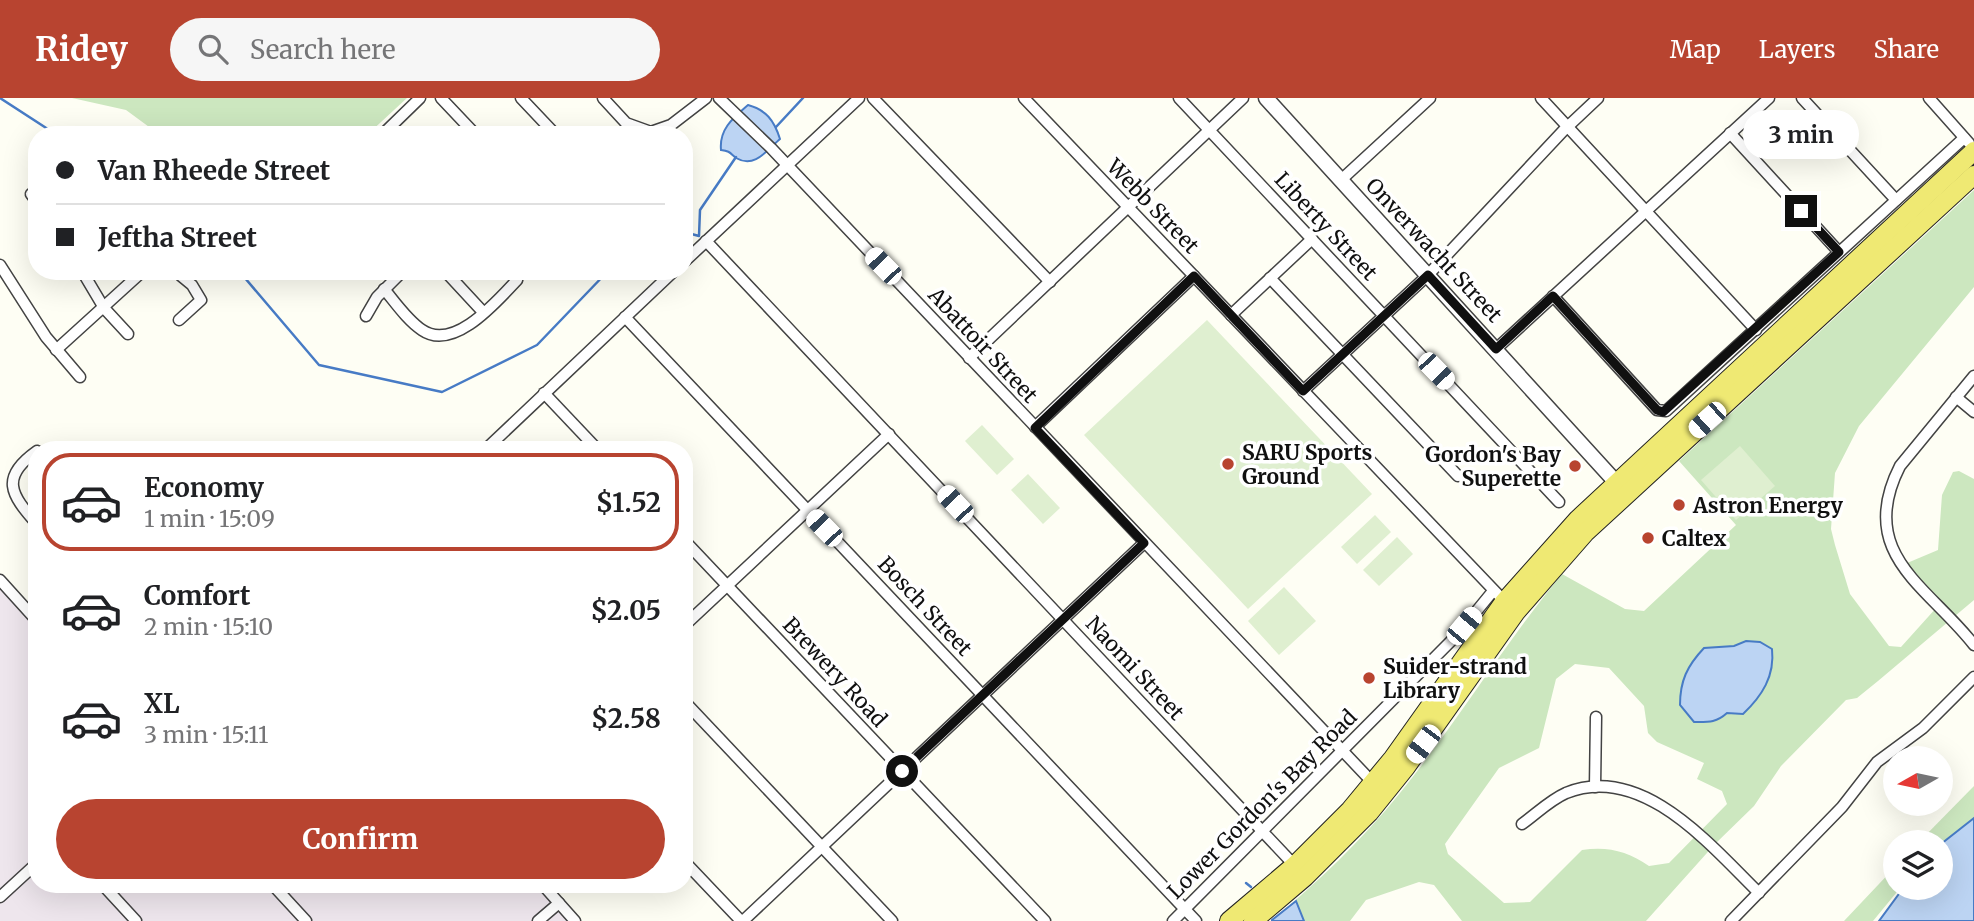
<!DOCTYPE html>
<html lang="en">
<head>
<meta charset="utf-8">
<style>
	:root { --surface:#fff; --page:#f6f6f6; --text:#202124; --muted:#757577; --line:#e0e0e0; --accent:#b84430 }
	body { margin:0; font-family:Merriweather,serif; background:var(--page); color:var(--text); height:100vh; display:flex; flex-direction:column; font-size:26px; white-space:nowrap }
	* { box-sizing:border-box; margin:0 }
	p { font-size:23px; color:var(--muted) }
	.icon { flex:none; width:38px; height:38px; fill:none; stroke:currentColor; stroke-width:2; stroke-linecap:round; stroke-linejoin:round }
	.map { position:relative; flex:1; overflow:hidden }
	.details { position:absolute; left:28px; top:343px; width:665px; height:452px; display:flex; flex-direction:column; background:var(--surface); border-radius:28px; box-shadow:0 7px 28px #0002 }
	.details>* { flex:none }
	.banner { position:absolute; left:28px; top:28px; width:665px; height:154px; border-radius:28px; box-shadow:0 7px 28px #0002; display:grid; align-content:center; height:154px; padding:0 28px; background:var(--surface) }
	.needle { width:46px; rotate:261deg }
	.buttons { position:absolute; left:1883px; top:648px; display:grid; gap:14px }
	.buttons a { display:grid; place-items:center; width:70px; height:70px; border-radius:50%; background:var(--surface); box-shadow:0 7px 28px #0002; font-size:35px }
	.end { position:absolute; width:32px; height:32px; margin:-16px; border:9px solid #101010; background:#fff; box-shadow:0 0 0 4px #fff }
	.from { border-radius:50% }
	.bubble { position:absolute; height:49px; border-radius:24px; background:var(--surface); box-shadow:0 7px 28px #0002; font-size:23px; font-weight:700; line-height:49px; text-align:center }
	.car { position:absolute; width:21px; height:42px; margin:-21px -10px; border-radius:9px; box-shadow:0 0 5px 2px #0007; background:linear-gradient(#fff 24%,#345 0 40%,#fff 0 76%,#345 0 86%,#fff 0) }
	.banner b { display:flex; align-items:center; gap:24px; height:66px; font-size:26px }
	.banner b+b { border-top:2px solid var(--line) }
	.banner i { width:18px; height:18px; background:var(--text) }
	ul { padding:12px 0 0; list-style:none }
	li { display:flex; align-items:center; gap:21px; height:98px; margin:0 14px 10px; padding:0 14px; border:4px solid transparent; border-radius:28px }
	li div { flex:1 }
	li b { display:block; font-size:26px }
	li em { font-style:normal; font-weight:700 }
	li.selected { border-color:var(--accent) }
	li>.icon { width:63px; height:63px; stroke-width:1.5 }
	.button { display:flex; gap:14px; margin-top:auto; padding:14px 28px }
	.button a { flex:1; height:80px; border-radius:42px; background:var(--accent); color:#fff; font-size:28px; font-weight:700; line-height:80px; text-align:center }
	header { display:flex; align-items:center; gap:42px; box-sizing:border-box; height:98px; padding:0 35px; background:var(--accent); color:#fff }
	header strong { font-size:33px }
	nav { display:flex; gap:38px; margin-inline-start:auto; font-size:24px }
	.search { width:490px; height:63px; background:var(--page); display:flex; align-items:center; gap:18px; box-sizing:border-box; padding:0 24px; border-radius:38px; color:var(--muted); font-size:26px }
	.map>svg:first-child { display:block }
</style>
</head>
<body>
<header>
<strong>Ridey</strong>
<div class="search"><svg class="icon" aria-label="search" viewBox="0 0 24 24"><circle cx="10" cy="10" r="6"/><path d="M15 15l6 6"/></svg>Search here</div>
<nav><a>Map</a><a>Layers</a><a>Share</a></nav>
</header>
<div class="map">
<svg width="1974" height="823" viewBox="0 0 1974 823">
	<rect width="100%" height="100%" fill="#fefef4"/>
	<polygon fill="#eee6ed" points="0,481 37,521 37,786 536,786 570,823 0,823"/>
	<g fill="#cce7bf" fill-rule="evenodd">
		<polygon points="72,0 407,0 367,37 160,37 126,12"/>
		<path d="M1974,92v97l-115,139 -24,47 -4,56 4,16 15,49 39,52 12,1 36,-40 -37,-41 38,-16 4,-55 11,-23 6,-1 15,8v121l-96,81 -21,17 -11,2 -65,66 -27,40 -39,38 -69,77h-184l-28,-36 -15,-3 -53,18 -16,21h-79c47,-39 90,-80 129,-128 57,-70 104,-149 162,-219l63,35 19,2 92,-86 -57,-64zM1575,566l34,4 35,38 4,27 9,9 47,21 -7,16 25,12 5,13 -58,59 -20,3c-21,-15 -42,-20 -67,-16l-52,52 -26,1 -56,-49 -3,-10 54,-76 40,-20 17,-69z"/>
		<polygon points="1974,688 1974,720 1941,746 1919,744"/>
		<polygon points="1895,769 1895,789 1901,789 1873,823 1844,823"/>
	</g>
	<g fill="#dfefd0">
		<polygon points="1207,222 1372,396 1248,511 1084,337"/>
		<polygon points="982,327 1014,361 997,377 965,343"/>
		<polygon points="1740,348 1775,388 1736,422 1701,382"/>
		<polygon points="1028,376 1060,410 1043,426 1011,392"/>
		<polygon points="1375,417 1391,434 1357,466 1341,449"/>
		<polygon points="1397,439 1413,456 1379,488 1363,472"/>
		<polygon points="1284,489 1316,523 1279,557 1248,523"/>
	</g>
	<g fill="#bcd4f3" stroke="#477bc5" stroke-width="2">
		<path d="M748,7c18,5 26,15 32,34 -13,11 -25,30 -44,19 -6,-5 -6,-7 -15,-8 -2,-21 12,-32 27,-45z"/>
		<path d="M1746,543l14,1 12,7c3,27 -10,47 -29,65l-16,-1c-11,10 -19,9 -33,9l-14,-17c0,-24 7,-39 24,-57l30,-2z"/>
		<polygon points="1974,720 1974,823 1879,823 1904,789 1941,789 1941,746"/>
		<polygon points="1296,803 1304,823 1272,823 1272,822"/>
	</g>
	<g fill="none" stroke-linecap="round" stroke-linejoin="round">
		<g stroke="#477bc5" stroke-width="2.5">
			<polyline points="0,0 57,37"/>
			<polyline points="776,29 803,0"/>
			<polyline points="684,134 699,138 700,112 736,59"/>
			<polyline points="239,173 319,267 442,294 537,247 608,173"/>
			<polyline points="1246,785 1251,789"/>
		</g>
		<g stroke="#434343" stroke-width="13">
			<g id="minor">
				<polyline points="441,0 476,37"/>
				<polyline points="521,0 556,37"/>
				<polyline points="603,0 626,25 651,34 671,27 706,0"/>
				<polyline points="719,0 771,50 1375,687"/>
				<polyline points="873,0 1050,184"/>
				<polyline points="1024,0 1508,507"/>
				<polyline points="1179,0 1559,404"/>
				<polyline points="1541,0 1756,232"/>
				<polyline points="1802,0 1896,102"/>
				<polyline points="1929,0 1969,45"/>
				<polyline points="1730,35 1839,154"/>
				<polyline points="382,37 420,0"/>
				<polyline points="1341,82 1430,0"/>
				<polyline points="31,96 37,104"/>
				<polyline points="706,143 1297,770"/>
				<polyline points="684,164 859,0"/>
				<polyline points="0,167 46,239 80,279"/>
				<polyline points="82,173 104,210 128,236"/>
				<polyline points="175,173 192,187 201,202 179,222"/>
				<polyline points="445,173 483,214"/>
				<polyline points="1270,180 1458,378"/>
				<path d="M384,191c11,13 23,31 38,41 32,22 75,-29 95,-50l2,-9"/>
				<polyline points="1553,198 1657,312 1666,313 1964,40"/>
				<polyline points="1231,217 1312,141"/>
				<polyline points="366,218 377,199 403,173"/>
				<polyline points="625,219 1196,823"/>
				<polyline points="1496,251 1769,0"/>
				<polyline points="56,252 143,173"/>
				<polyline points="969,260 1243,0"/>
				<path d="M1974,278l-74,90c-45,88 29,121 74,179"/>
				<polyline points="1303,293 1428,177 1563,33 1598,0"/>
				<polyline points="544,295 598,352"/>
				<polyline points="1956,299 1974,314"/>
				<polyline points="1035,329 1194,178"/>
				<polyline points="485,352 674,173"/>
				<path d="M37,353c-37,26 -27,43 0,73"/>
				<polyline points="684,442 1045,823"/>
				<polyline points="0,482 37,523"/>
				<polyline points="684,528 889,336"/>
				<polyline points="684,603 892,823"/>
				<polyline points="1595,689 1596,619"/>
				<path d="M1522,726c14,-10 28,-24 44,-31 76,-31 145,53 193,100"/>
				<polyline points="684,763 741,823"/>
				<polyline points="102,786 136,823"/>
				<polyline points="272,786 306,823"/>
				<polyline points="542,786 575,823"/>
				<polyline points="0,799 37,765"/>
				<polyline points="538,823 559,805"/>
				<polyline points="743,823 1144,445"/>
				<polyline points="1173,823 1457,537 1493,493"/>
				<polyline points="1731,823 1842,709 1877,664 1923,630 1974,579"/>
			</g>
		</g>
		<g stroke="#434343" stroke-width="17">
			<polyline id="tertiary" points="1266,0 1623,392"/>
		</g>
		<g stroke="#212121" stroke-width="20">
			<g id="primary">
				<polyline points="1229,823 1295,767 1350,712 1393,660 1504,504 1578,421 1974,53"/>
				<polyline points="1253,823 1305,779 1369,715 1406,669 1516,514 1585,435 1974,77"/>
			</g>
		</g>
		<use href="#minor" stroke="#fff" stroke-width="10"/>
		<use href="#tertiary" stroke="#fff" stroke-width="14"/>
		<use href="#primary" stroke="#efe973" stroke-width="18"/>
	</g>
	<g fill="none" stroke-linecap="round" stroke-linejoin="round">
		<polyline stroke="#101010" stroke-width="9" points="902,673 1144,445 1035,330 1194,178 1303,293 1428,177 1496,251 1553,198 1657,312 1663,314 1839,154 1801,113"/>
	</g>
	<g fill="#b84430" stroke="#fff" stroke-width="2.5">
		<circle cx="1228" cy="366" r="7"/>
		<circle cx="1575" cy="368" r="7"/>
		<circle cx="1679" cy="407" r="7"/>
		<circle cx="1648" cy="440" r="7"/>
		<circle cx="1369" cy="580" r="7"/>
	</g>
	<g text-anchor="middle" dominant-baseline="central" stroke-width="7" stroke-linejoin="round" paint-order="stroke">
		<g font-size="21" fill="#101010" stroke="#fff">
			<text transform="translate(1153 108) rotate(46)">Webb Street</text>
			<text transform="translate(1326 128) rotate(47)">Liberty Street</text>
			<text transform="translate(1434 152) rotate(47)">Onverwacht Street</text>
			<text transform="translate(983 247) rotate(47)">Abattoir Street</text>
			<text transform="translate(925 508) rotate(47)">Bosch Street</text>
			<text transform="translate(1135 570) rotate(47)">Naomi Street</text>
			<text transform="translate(835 574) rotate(47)">Brewery Road</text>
			<text transform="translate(1262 706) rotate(-45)">Lower Gordon's Bay Road</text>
		</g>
		<g font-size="21" font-weight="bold" fill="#101010" stroke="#fff" text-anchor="start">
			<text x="1242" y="354">SARU Sports<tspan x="1242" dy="24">Ground</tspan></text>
			<text x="1561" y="356" text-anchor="end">Gordon's Bay<tspan x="1561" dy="24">Superette</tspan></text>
			<text x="1693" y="407">Astron Energy</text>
			<text x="1662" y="440">Caltex</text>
			<text x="1383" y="568">Suider-strand<tspan x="1383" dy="24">Library</tspan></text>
		</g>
	</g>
</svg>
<div class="buttons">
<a><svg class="needle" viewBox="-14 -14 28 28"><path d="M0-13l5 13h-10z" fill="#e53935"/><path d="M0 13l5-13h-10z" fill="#757577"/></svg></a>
<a><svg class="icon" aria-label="layers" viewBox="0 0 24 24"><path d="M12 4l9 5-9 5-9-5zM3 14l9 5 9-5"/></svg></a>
</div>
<i class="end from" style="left:902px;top:673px"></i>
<i class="end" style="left:1801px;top:113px"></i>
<div class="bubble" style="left:1743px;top:12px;width:116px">3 min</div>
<i class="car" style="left:883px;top:168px;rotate:316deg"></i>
<i class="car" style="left:1436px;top:273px;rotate:136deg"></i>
<i class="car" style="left:1707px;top:322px;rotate:228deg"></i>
<i class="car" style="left:955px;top:406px;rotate:317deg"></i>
<i class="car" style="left:824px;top:430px;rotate:316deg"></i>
<i class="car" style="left:1464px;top:528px;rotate:40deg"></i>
<i class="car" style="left:1423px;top:646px;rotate:217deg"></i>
<div class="banner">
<b><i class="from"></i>Van Rheede Street</b>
<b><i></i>Jeftha Street</b>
</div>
<section class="details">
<ul>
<li class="selected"><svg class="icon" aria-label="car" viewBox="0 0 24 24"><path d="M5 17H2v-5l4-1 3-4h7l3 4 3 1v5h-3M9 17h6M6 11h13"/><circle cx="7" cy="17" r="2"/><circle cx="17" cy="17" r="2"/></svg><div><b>Economy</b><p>1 min · 15:09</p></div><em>$1.52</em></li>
<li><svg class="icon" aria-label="car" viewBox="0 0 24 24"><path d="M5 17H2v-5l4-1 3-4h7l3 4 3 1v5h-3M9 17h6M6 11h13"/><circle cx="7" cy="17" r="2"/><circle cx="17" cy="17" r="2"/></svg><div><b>Comfort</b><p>2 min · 15:10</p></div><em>$2.05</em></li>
<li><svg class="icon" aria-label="car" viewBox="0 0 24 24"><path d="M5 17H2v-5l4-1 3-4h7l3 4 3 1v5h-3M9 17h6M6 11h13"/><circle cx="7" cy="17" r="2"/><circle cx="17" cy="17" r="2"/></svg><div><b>XL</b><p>3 min · 15:11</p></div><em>$2.58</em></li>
</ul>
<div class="button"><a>Confirm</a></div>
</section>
</div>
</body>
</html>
